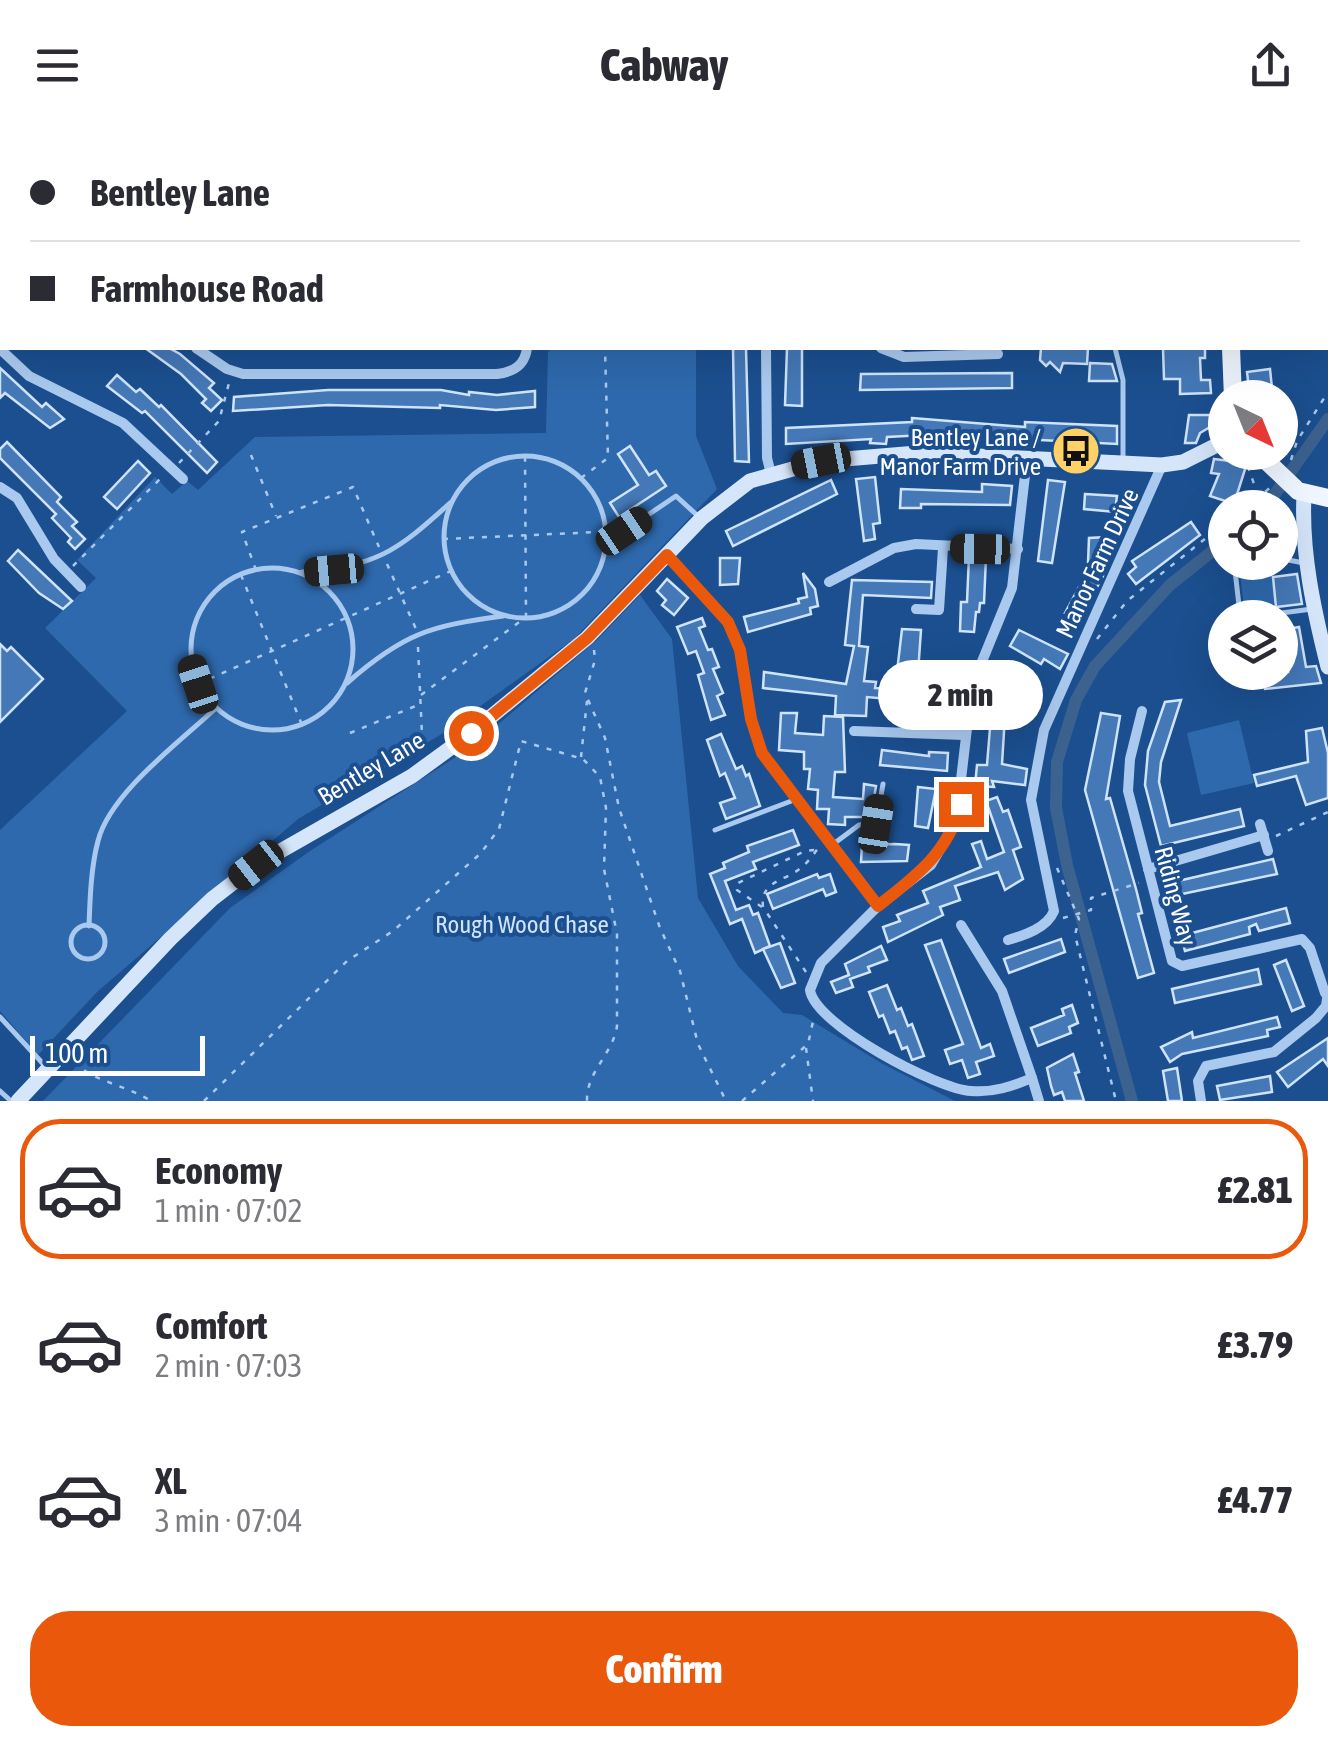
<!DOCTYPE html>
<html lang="en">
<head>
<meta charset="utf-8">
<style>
	:root { --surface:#fff; --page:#f7f7f7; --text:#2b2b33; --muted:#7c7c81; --line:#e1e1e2; --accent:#ea580c }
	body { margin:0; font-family:"Asap Condensed",sans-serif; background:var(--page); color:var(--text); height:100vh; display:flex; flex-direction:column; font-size:38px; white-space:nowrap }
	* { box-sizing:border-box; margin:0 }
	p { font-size:32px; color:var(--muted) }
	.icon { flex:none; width:55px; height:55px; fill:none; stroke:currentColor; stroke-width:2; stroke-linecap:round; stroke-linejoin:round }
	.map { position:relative; height:971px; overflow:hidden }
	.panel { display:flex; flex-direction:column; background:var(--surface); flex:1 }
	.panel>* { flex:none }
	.top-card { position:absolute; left:0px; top:0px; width:1330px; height:220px; box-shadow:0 10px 40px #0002; display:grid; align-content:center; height:220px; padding:0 30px; background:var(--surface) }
	.needle { width:65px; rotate:137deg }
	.tools { position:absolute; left:1208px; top:250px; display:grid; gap:20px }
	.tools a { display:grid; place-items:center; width:90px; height:90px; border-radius:50%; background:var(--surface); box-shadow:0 10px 40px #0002; font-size:50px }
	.scale { position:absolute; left:30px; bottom:25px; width:175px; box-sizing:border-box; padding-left:10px; border:5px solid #fff; border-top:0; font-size:28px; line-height:35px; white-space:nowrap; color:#fff; -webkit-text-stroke:8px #1b4f8f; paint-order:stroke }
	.end { position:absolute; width:45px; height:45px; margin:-22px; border:12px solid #ea580c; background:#fff; box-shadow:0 0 0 5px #fff }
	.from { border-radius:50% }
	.bubble { position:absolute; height:70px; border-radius:35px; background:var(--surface); box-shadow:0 10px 40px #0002; font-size:32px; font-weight:800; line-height:70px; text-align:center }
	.car { position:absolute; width:30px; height:60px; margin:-30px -15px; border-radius:12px; box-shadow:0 0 8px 2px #0007; background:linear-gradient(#222 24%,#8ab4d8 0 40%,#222 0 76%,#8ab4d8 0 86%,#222 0) }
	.top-card b { display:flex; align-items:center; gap:35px; height:95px; font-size:38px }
	.top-card b+b { border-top:2px solid var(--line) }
	.top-card i { width:25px; height:25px; background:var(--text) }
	ul { padding:18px 0 0; list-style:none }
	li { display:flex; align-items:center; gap:30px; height:140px; margin:0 20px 15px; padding:0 10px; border:5px solid transparent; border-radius:40px }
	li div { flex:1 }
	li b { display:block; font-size:38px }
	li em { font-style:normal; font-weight:800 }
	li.active { border-color:var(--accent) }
	li>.icon { width:90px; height:90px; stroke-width:1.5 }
	.button { display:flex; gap:20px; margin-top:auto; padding:20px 30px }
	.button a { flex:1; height:115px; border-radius:40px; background:var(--accent); color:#fff; font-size:40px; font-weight:800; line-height:115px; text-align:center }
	header { display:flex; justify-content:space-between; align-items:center; height:130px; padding:0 30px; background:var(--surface); font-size:45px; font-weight:800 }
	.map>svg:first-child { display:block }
</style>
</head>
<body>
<header><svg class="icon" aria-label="menu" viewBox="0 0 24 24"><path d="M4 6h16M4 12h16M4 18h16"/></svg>Cabway<svg class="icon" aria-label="share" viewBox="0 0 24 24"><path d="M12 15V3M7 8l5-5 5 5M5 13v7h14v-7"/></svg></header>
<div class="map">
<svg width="1328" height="971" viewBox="0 0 1328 971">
	<rect width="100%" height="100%" fill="#1b4f8f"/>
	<g fill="#2e69ad">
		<polygon points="552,218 696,218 696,306 717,359 574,509 440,605 298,689 97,862 38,925 0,881 0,700 127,581 45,498 96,448 77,430 155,347 172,364 187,351 198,360 255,307 546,303 548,222"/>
		<polygon points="1271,433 1275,474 1244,477 1239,434"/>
		<polygon points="640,465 672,509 698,768 738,836 783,883 802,885 883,934 955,971 43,971 230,778 310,721 473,616 597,510"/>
		<polygon points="1239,590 1254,653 1201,665 1187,603"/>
	</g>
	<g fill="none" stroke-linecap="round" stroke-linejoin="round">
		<g stroke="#3c6290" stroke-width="12">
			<polyline points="1265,378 1328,289"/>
			<polyline points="1132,971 1067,735 1056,678 1057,632 1076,570 1095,536 1170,455 1225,411"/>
		</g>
	</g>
	<g fill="#4478b7" stroke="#cfe3fa" stroke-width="2.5">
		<polygon points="145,218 169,218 180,224 214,253 209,258 222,270 211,281 202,273 206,269 181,244"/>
		<polygon points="733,218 746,218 749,332 735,331"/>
		<polygon points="787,218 802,218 802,276 785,275"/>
		<polygon points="1041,218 1088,218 1087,234 1063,233 1060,242 1050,232 1046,236 1040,230"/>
		<polygon points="1163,218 1205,218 1205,228 1200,228 1201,250 1210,250 1211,263 1180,264 1180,249 1164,249"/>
		<polygon points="1090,233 1112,234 1117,251 1089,251"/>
		<polygon points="0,238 42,277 46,273 64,289 50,298 5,263 0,268"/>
		<polygon points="1270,239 1273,268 1250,268 1247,242"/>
		<polygon points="1012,243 1012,258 860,260 861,244"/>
		<polygon points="117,245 136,262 140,259 159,277 161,275 217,332 207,343 145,281 142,283 107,256"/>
		<polygon points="328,260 441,260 469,265 469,262 497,265 535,261 535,277 496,280 440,275 440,278 328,275 233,281 234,267"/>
		<polygon points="1189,285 1210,285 1210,297 1200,303 1196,313 1185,313"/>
		<polygon points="912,288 1025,297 1025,292 1117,296 1117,314 1040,310 1022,310 1022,316 1005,315 1006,309 925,305 887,307 886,314 870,313 871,309 786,314 786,298 912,292"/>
		<polygon points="7,312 61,367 57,372 77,392 72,396 85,409 75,419 68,412 71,408 52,388 56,384 0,328 0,319"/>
		<polygon points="630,316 649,345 656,341 666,356 619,387 610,373 638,355 618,324"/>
		<polygon points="1214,329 1247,333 1234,374 1210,366 1219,344 1211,343"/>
		<polygon points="138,331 150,343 117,379 104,367"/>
		<polygon points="875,347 880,393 873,394 875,409 864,411 856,349"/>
		<polygon points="831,350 837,364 733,416 726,401"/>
		<polygon points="1048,350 1065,352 1052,433 1038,431"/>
		<polygon points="982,354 1012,356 1010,375 921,374 921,378 900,378 901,359 982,362"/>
		<polygon points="1085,364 1117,366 1115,382 1084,379"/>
		<polygon points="1191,392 1200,405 1136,454 1128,444 1136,437 1132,431"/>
		<polygon points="1106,407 1103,446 1080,489 1065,483 1080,455 1087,458 1089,408"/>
		<polygon points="18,420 72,471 63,479 39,463 8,431"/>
		<polygon points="969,426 986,427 984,473 980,473 979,482 976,482 974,502 960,501 961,472 967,472"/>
		<polygon points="720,428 740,428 738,454 720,455"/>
		<polygon points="803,443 815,459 818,476 810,478 811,484 748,502 744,487 799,473 798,469 807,467"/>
		<polygon points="1297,444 1302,474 1276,477 1273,447"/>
		<polygon points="667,449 688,468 674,485 662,475 666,470 657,461"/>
		<polygon points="852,450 932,452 931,468 863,465 859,516 868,517 864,551 876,552 875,558 895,559 902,499 921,500 918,543 927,543 926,565 935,566 934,578 915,577 914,591 899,590 900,570 867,567 866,586 835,585 836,566 763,558 764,542 846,554 854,516 845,515"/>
		<polygon points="702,488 705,496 699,498 708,520 712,519 719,537 713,539 723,563 717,566 725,585 711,590 698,545 704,543 696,521 688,524 677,497"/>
		<polygon points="1299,497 1306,537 1316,536 1321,553 1265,559 1264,553 1255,555 1252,542 1288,542 1281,500"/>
		<polygon points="1019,500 1068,524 1060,539 1044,529 1041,534 1010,516"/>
		<polygon points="0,514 7,521 11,517 43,549 0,592"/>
		<polygon points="994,549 1011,550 1010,570 1006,570 1002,634 1027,639 1025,655 992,651 994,657 975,656 977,635 987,635"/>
		<polygon points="1181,570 1161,632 1159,652 1170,696 1240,679 1244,696 1161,716 1145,655 1148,621 1165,572"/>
		<polygon points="781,583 797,583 795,603 823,605 824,586 843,587 845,642 835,642 833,667 863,669 864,654 876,656 871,687 845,687 845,695 828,694 829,679 817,679 818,660 808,659 810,639 804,639 804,622 779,620"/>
		<polygon points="1101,583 1120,586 1106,669 1110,668 1136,759 1142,783 1138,784 1154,843 1138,848 1085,660"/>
		<polygon points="1322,598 1328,623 1328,668 1306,675 1296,646 1257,656 1254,645 1308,632 1306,601"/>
		<polygon points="721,604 736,639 742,636 746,646 749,644 760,676 726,689 720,673 735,668 725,643 720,646 707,610"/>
		<polygon points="882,620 929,626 929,622 948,623 947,641 880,635"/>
		<polygon points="918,657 936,659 928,698 915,696"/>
		<polygon points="997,667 1003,682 1008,680 1021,717 1013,720 1023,749 1005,760 998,742 955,756 960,770 940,777 943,785 888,812 883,797 900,791 897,785 928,773 923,761 981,737 972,714 981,711 987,729 1004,722 986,671"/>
		<polygon points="793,700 799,715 753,732 756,739 725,751 736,780 749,775 753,785 758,783 770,816 755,823 742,789 730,794 710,744 725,738 723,733 749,722 747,716"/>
		<polygon points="895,714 909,715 907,731 861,732 862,715"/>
		<polygon points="1273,729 1277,744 1168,767 1165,754"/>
		<polygon points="817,744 819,748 830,744 836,762 826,766 823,759 773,779 767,764"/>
		<polygon points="1286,778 1290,793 1259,801 1256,794 1249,797 1250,804 1185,821 1181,806"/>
		<polygon points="1061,809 1065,822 1009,843 1004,829"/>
		<polygon points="941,810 981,918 990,914 994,926 976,932 980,944 968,948 962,930 950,934 945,920 963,914 925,815"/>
		<polygon points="780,813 795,853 781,858 763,819"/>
		<polygon points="881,816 887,830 868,837 870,842 850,849 853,857 836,863 831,852 849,845 845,834"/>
		<polygon points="1286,830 1304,876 1292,881 1274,835"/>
		<polygon points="1258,839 1261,854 1175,873 1172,859"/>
		<polygon points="887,855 897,880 901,878 908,896 912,894 924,926 912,930 907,917 902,919 895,901 890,903 883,885 879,887 869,862"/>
		<polygon points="1072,875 1078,893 1069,897 1071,903 1038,916 1031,898 1064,885 1062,879"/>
		<polygon points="1277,887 1280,897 1267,900 1268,906 1182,924 1170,932 1161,917 1192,902 1193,908"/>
		<polygon points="1328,908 1328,936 1323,929 1288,957 1277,942"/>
		<polygon points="1073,924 1079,942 1075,943 1084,971 1065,971 1062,962 1054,965 1051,956 1047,938"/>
		<polygon points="1177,938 1182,971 1168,971 1163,941"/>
		<polygon points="1270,946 1272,962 1220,970 1217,956"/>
	</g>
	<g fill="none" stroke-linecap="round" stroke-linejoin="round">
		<g stroke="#a9c9ee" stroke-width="2.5" stroke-dasharray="5 8" stroke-linecap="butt">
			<polyline points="356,2 356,0"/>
			<polyline points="781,2 781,0"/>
			<polyline points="251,325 276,386"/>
			<polyline points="1291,330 1297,311 1328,262"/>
			<polyline points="179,333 219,291 229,253"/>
			<polyline points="1248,336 1258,366"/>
			<polyline points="581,348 608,328 605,218"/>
			<polyline points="1245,378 1271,357"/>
			<polyline points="443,409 599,402"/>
			<polyline points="387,434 416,499"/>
			<polyline points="73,436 163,346"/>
			<polyline points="256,440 242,402 353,357 379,417"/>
			<polyline points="241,445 302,595"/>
			<polyline points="1097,509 1127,471 1225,393"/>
			<polyline points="418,517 422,605"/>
			<polyline points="594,520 595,530 585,563 605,608 619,678 660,798 680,841 698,914 726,971"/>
			<polyline points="198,554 451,441"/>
			<polyline points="421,565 526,487 525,325"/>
			<polyline points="350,603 418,575"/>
			<polyline points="581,627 587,571"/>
			<polyline points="1276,706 1328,682"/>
			<polyline points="1057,738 1079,789 1075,805 1116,971"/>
			<polyline points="762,777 737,760 736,754 805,721 815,720"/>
			<polyline points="1063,788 1091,780 1091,768 1139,753"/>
			<path d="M806,842l-43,-65c-3,-27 22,-25 39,-40 6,-5 12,-13 17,-20"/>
			<polyline points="806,918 813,971"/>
			<path d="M74,932c20,20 52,23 77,39"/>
			<path d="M204,971l143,-140 46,-30 87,-77 19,-25 22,-88 62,18 17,18 6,31 -2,61 13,65v92c-4,28 -31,46 -30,75"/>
			<polyline points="742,971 808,914 814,887"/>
		</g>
		<g stroke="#a9c9ee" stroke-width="5">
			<polyline points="618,0 618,2"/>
			<polyline points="237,2 237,0"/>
			<polyline points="375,2 375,0"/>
			<polyline points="0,58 2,59"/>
			<polyline points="1115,218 1123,250 1123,331"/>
			<circle cx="525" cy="407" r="81"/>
			<polyline points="606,402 624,401 676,366 699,387"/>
			<polyline points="1280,419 1283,429 1304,433"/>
			<polyline points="1234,432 1240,484 1258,486 1312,479"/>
			<circle cx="272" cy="519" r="81"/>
			<path d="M302,442c75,-6 94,-20 148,-69"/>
			<path d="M347,553c57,-50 83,-57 156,-67"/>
			<polyline points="715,700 794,670"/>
			<polyline points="832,715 859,695 876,693 883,654"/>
			<circle cx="88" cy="812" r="17"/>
			<path d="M89,796c1,-28 2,-59 9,-85 12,-48 83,-100 118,-133"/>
			<polyline points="0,887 46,937"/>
			<polyline points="0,961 11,971"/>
		</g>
		<g stroke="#a9c9ee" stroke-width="10">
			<polyline points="92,0 135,2"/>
			<polyline points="960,0 960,2"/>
			<polyline points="78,2 78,0"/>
			<polyline points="491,2 492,0"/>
			<polyline points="1075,2 1075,0"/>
			<polyline points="0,207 2,205"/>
			<path d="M196,218l31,21 16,5h254c17,-2 28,-9 30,-26"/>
			<polyline points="766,218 767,328 771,344"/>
			<polyline points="881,218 904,227 998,224"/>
			<polyline points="0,219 29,246 123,293 183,349"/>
			<polyline points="0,357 17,368 54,429 81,457"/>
			<polyline points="667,425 728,492 740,520 751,589 762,623 878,776"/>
			<polyline points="829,452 894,418 916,414 1018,419"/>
			<polyline points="916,479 939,480 943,418"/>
			<polyline points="1142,581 1130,629 1128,661 1172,831 1182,836 1302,809 1310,818 1325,863"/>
			<polyline points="854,601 964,605"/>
			<polyline points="1260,694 1268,721"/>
			<polyline points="1148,739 1264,705"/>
			<path d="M961,795l41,66 30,87c-19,8 -39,15 -61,13 -34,-2 -156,-66 -161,-101l11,-27 57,-57 53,-41 25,-43 16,-136 40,-98 15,-130"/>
			<path d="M1008,810c17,-5 39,-12 46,-29l-23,-111 13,-70 118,-265"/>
			<polyline points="1032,948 1039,971"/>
			<polyline points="1201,971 1198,951 1206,936 1274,922 1316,888 1326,876 1328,862"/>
		</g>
		<g stroke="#d6e6fa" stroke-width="15">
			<path d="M1304,365c-3,58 10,116 24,172"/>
			<polyline points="18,971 170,809 212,769 256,735 412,646 471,603 587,508 702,388 750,351 821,331 917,323 1162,335 1183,332 1225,311"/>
		</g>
		<g stroke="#f0f6ff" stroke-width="18">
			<polyline points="1225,0 1226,2"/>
			<polyline points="1231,218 1233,268"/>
			<polyline points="1257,322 1298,361 1328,368"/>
		</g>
	</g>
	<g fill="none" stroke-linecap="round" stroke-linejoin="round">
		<path stroke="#ea580c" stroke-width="12" d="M471,603l116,-95 80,-83 61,67 12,28 11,69 11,34 116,153c38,-30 70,-53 83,-102"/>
	</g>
	<defs>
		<g id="bus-disc" transform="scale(2.5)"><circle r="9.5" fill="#ffd166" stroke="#1b4f8f"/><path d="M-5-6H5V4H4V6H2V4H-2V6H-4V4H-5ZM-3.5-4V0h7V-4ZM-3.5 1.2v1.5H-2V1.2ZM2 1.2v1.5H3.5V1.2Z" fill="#111"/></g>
	</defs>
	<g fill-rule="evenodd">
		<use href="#bus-disc" x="1076" y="321"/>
	</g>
	<g text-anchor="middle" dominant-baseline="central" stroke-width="8" stroke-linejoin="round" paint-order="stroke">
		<g font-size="25" fill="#fff" stroke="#1b4f8f" text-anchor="end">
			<text x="1041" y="307">Bentley Lane /<tspan x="1041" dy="29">Manor Farm Drive</tspan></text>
		</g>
		<g font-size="25" fill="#fff" stroke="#1b4f8f">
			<text transform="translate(1097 433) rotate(-65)">Manor Farm Drive</text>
			<text transform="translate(371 638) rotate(-31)">Bentley Lane</text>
			<text transform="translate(1176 766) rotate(75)">Riding Way</text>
		</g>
		<g font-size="25" fill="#cfe3fa" stroke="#1b4f8f">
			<text x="522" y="794">Rough Wood Chase</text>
		</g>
	</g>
</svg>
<div class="tools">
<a><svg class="needle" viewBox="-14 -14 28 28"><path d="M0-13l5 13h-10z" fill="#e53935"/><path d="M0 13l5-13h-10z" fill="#7c7c81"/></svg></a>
<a><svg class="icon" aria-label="locate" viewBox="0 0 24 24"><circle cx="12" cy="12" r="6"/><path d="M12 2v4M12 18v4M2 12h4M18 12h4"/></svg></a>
<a><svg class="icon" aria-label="layers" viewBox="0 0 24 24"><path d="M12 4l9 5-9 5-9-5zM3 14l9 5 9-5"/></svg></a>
</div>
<div class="scale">100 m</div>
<i class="end from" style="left:471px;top:603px"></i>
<i class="end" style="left:961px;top:674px"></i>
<div class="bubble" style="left:878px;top:530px;width:165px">2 min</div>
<i class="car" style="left:821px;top:331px;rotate:259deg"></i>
<i class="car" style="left:624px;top:401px;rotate:56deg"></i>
<i class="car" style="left:980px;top:419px;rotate:271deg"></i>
<i class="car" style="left:334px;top:440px;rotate:265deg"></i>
<i class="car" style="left:198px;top:554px;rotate:342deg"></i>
<i class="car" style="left:876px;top:694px;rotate:9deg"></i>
<i class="car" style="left:256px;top:735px;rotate:232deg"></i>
<div class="top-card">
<b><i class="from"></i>Bentley Lane</b>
<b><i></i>Farmhouse Road</b>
</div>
</div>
<section class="panel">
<ul>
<li class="active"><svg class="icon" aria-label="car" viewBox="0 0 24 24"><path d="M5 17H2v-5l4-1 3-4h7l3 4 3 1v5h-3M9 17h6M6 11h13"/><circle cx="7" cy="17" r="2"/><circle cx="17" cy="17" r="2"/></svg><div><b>Economy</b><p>1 min · 07:02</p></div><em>£2.81</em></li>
<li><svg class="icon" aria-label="car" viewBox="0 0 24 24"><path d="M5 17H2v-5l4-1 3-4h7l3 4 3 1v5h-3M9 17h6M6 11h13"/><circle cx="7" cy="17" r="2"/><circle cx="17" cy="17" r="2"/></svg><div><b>Comfort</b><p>2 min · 07:03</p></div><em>£3.79</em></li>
<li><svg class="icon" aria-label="car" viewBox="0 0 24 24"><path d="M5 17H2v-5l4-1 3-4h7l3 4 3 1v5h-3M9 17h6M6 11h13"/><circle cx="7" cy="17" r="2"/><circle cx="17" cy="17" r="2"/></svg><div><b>XL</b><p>3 min · 07:04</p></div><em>£4.77</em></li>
</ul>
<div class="button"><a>Confirm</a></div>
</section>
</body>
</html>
